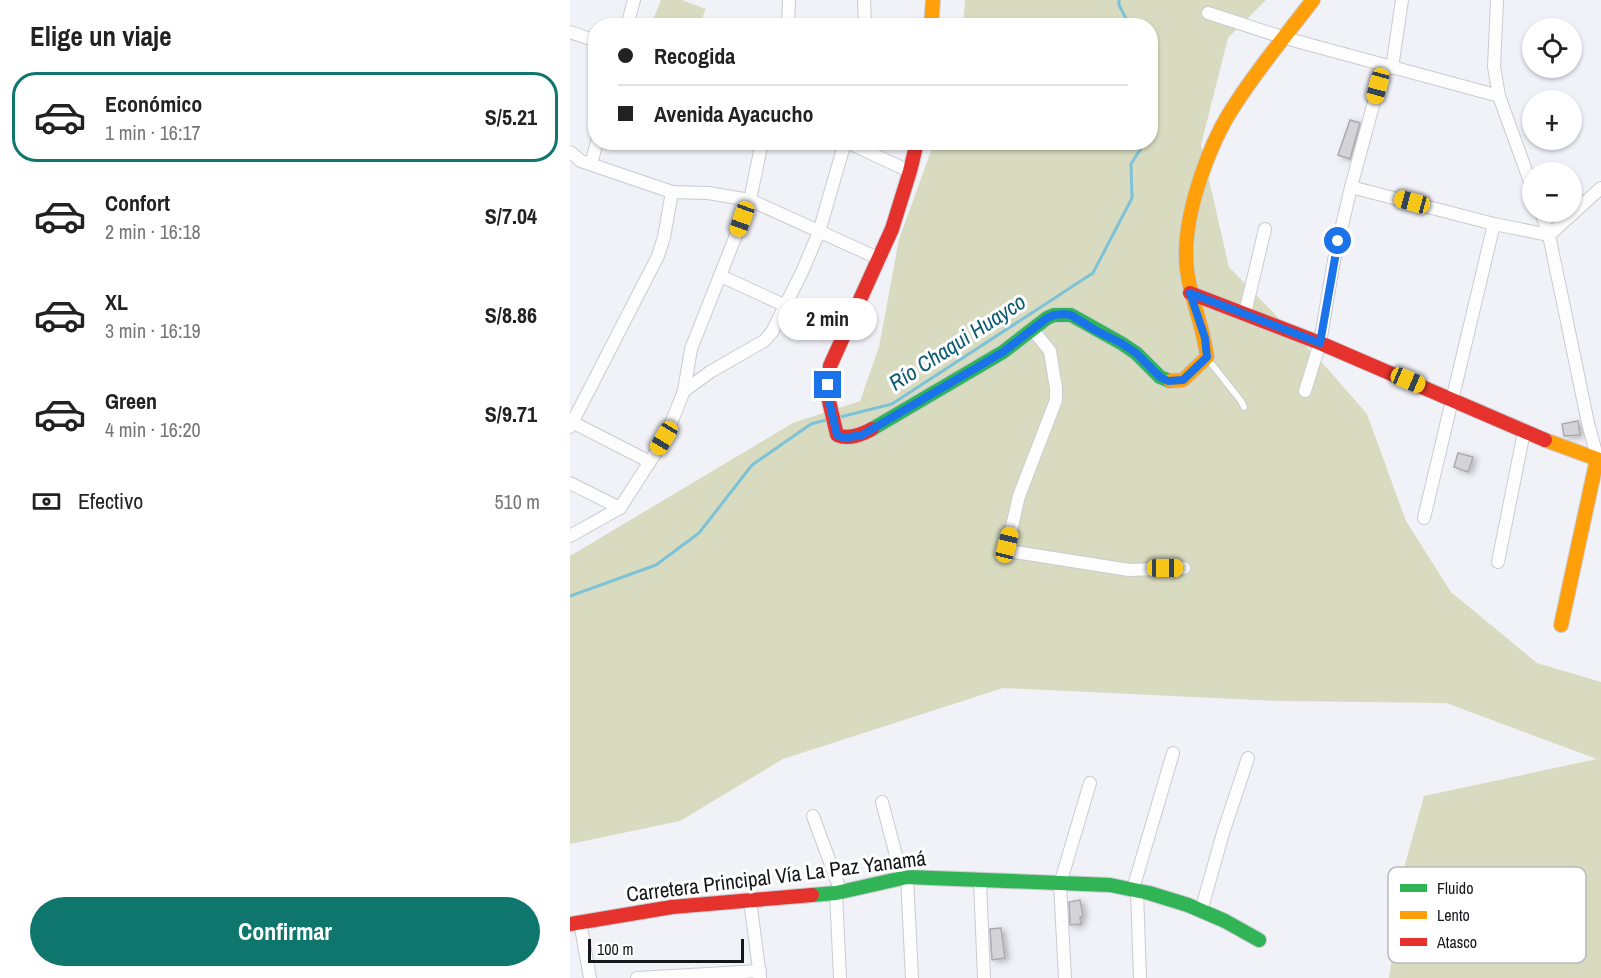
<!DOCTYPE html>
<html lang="es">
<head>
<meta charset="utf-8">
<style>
	:root { --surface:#fff; --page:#f2f2f2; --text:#222; --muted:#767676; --line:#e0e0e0; --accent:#0f766e }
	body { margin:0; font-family:"Archivo Narrow",sans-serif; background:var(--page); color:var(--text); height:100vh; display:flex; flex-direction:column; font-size:22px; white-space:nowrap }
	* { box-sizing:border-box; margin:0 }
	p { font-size:20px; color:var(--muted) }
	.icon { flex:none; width:33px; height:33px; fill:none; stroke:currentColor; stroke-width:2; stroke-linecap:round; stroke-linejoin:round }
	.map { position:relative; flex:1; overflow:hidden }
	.panel { display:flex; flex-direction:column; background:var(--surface); width:570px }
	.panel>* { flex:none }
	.guide { position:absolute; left:18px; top:18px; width:570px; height:132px; border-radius:24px; box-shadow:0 2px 4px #0004; display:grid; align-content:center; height:132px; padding:0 30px; background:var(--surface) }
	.buttons { position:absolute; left:952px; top:18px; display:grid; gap:12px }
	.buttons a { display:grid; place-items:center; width:60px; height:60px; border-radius:50%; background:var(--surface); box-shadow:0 2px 4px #0004; font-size:30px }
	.scale { position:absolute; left:18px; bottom:15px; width:156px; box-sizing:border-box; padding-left:6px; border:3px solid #16171b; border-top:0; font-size:16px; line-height:21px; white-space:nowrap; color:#16171b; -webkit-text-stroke:4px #fff; paint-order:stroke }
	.end { position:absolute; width:27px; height:27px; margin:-14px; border:8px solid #1a73e8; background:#fff; box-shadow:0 0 0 3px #fff }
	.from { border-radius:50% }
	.bubble { position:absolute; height:42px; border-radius:21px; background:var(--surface); box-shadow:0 2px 4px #0004; font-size:20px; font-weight:700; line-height:42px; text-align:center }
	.car { position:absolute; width:18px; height:36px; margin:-18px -9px; border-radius:8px; box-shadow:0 0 4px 2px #0007; background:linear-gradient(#f5c518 24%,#345 0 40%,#f5c518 0 76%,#345 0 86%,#f5c518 0) }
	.guide b { display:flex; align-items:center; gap:21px; height:57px; font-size:22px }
	.guide b+b { border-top:2px solid var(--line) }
	.guide i { width:15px; height:15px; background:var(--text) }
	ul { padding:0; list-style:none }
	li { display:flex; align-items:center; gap:18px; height:90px; margin:0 12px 9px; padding:0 18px; border:3px solid transparent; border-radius:24px }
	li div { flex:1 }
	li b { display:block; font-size:22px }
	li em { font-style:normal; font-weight:700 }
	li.selected { border-color:var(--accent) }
	li>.icon { width:54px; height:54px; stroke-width:1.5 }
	h2 { padding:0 30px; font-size:27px; line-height:72px }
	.pay { display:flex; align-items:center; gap:15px; height:66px; padding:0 30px; font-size:22px }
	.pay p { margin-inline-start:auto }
	.action { display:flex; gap:12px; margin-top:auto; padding:12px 30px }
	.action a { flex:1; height:69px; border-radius:36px; background:var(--accent); color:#fff; font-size:24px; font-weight:700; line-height:69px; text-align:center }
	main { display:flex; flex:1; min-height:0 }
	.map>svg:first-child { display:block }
</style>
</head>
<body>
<main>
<section class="panel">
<h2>Elige un viaje</h2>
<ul>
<li class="selected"><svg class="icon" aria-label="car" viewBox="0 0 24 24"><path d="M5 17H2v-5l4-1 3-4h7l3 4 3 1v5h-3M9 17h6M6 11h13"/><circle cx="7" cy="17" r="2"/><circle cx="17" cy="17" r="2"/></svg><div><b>Económico</b><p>1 min · 16:17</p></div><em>S/5.21</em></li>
<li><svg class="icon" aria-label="car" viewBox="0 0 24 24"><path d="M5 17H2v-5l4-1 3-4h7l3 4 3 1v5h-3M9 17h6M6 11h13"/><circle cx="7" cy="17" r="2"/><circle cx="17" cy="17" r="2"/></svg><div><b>Confort</b><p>2 min · 16:18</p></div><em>S/7.04</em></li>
<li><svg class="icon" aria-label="car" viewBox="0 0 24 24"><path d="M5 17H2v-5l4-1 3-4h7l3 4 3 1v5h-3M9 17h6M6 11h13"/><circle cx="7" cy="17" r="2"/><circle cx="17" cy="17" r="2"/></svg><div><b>XL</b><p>3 min · 16:19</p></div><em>S/8.86</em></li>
<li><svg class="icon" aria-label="car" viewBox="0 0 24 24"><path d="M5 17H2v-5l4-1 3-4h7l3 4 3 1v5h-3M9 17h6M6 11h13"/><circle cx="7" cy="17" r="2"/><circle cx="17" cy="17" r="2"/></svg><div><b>Green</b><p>4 min · 16:20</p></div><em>S/9.71</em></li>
</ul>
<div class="pay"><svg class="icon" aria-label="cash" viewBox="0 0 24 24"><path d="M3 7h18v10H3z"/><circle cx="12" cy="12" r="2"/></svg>Efectivo<p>510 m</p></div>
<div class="action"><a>Confirmar</a></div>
</section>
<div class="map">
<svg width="1031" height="978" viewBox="0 0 1031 978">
	<defs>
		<filter id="shadow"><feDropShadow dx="3.5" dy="2" stdDeviation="3" flood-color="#0004"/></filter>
	</defs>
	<rect width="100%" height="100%" fill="#f1f2f8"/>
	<g fill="#d8dbbf">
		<polygon points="91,0 112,0 136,9 129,25 98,25 83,20"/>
		<polygon points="395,0 696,0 658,38 631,145 659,267 756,367 797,414 836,521 881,592 967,663 1031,682 1031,978 819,978 834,868 854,796 1027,759 876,703 708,701 433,688 213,759 110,821 0,844 0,556 223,423 290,401 309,347 329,239 364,143 580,142 580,26 393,25"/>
	</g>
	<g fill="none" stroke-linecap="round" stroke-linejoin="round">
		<g stroke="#7ec2d8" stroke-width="3">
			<polyline points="549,0 549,5 560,26"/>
			<polyline points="580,62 585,70 582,131 580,134"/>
			<polyline points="266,418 322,404 523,273 562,198 561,164 575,142"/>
			<polyline points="0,596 86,565 129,533 182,465 241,424 256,420"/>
		</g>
	</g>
	<g fill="#d4d3d7" stroke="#acaaae" stroke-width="1.5" filter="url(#shadow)">
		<polygon points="780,120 790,123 780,159 768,155"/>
		<polygon points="1008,421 1010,435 994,436 992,424"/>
		<polygon points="888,453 903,457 898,472 884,467"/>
		<polygon points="510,900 513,916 510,917 511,924 500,925 499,902"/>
		<polygon points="431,928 435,958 422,960 420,929"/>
	</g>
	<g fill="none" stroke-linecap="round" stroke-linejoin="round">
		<g stroke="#cacbcf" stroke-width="8">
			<polyline id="lane" points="637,358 671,401 674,407"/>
		</g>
		<g stroke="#cacbcf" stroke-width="14">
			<g id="street">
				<polyline points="294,0 295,26"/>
				<polyline points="927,0 924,67 929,96 963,190"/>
				<polyline points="638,13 715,38 929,96"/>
				<polyline points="57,26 64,0"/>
				<polyline points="218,26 219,0"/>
				<polyline points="0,32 26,41"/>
				<polyline points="822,68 832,0"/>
				<polyline points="277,142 341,172"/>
				<polyline points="0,152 11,161 102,192 138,193 180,200 310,259"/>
				<polyline points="21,164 27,142"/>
				<polyline points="781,187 924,224 979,235 1031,188"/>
				<polyline points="971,212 979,235 1018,423 1029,464"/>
				<polyline points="151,276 216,306"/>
				<polyline points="675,313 695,229"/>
				<polyline points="462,329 480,351 486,388 486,400 449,496 437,548 439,551 559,570 614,568"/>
				<polyline points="114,391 121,349 180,200 192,142"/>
				<polyline points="735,391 750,343 764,260 781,187 814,65"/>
				<polyline points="0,421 80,462"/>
				<polyline points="0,427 88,256 94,237 102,192"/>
				<polyline points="0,483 50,508"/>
				<polyline points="854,518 924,224"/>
				<polyline points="0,536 50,508 95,438 114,391 140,372 194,341 202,332 232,272 249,232 275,142"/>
				<polyline points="928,562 954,432"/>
				<polyline points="312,802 332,878"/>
				<polyline points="243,816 271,892"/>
				<polyline points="337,877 342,978"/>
				<polyline points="410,881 414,978"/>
				<polyline points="563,889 603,753"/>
				<polyline points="567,890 570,978"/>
				<polyline points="266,893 270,978"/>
				<polyline points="180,900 190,977"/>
				<polyline points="631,911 653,833 678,758"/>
				<polyline points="10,922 20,978"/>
				<polyline points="67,978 190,971"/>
				<polyline points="495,978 490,884 520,783"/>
			</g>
		</g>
		<g stroke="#cacbcf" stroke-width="16">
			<g id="fast">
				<polyline points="302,429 433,352 477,318 484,315 501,315 551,343 566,353 590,377 600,381"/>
				<polyline points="242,895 266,893 337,877 540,885 579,893 618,905 655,921 689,940"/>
			</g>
		</g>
		<g stroke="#cacbcf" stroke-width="16">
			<g id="slow">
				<polyline points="361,26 363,0"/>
				<path d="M600,381l13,-1 24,-23c-4,-36 -21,-66 -21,-103 0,-46 24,-113 50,-151 23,-36 51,-69 77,-103"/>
				<polyline points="975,440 1027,459 991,625"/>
			</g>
		</g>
		<g stroke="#cacbcf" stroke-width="16">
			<g id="jam">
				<polyline points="620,293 750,343 975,440"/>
				<path d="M302,429c-11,6 -23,11 -35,6l-8,-34 1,-35 62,-137 18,-58 7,-29"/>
				<polyline points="0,924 102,907 242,895"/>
			</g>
		</g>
		<use href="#lane" stroke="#fdfdfe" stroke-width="6"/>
		<use href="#street" stroke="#fdfdfe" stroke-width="12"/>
		<use href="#fast" stroke="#30b455" stroke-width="14"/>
		<use href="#slow" stroke="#ff9f0a" stroke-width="14"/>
		<use href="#jam" stroke="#e5322d" stroke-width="14"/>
	</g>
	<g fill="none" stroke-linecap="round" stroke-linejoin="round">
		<polyline stroke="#1a73e8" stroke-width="8" points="258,385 260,405 267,435 274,438 292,435 433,352 477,318 484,315 493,314 501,315 525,330 551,343 566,353 590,377 598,381 613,380 637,357 635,338 620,293 750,343 768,241"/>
	</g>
	<g text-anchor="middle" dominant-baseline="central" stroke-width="6" stroke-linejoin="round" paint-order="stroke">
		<g font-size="21" fill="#16171b" stroke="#fff">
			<text transform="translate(206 876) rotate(-7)">Carretera Principal Vía La Paz Yanamá</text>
		</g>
		<g font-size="22" font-style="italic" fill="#0c5c72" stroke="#fff">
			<text transform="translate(387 342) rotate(-33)">Río Chaqui Huayco</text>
		</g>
	</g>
	<rect x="818" y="867" width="198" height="96" rx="9" fill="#fff" stroke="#b9b9bb" stroke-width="1.5"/>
	<rect x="830" y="884" width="27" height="8" fill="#30b455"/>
	<rect x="830" y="911" width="27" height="8" fill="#ff9f0a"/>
	<rect x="830" y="938" width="27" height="8" fill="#e5322d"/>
	<g font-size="16" fill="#16171b">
		<text x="867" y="894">Fluido</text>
		<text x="867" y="921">Lento</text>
		<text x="867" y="948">Atasco</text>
	</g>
</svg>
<div class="buttons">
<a><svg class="icon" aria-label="locate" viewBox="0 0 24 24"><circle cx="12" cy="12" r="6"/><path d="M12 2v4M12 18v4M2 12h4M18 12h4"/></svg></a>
<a>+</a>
<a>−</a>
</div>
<div class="scale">100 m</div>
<i class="end from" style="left:768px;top:241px"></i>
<i class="end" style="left:258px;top:385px"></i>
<div class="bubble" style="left:208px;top:298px;width:99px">2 min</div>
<i class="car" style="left:808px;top:86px;rotate:195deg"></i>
<i class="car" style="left:842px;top:202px;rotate:285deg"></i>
<i class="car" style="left:172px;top:219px;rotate:200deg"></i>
<i class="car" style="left:838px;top:380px;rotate:113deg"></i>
<i class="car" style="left:94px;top:438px;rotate:211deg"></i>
<i class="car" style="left:437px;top:545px;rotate:14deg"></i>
<i class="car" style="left:595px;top:568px;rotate:90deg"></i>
<div class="guide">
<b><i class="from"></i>Recogida</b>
<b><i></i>Avenida Ayacucho</b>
</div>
</div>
</main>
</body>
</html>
